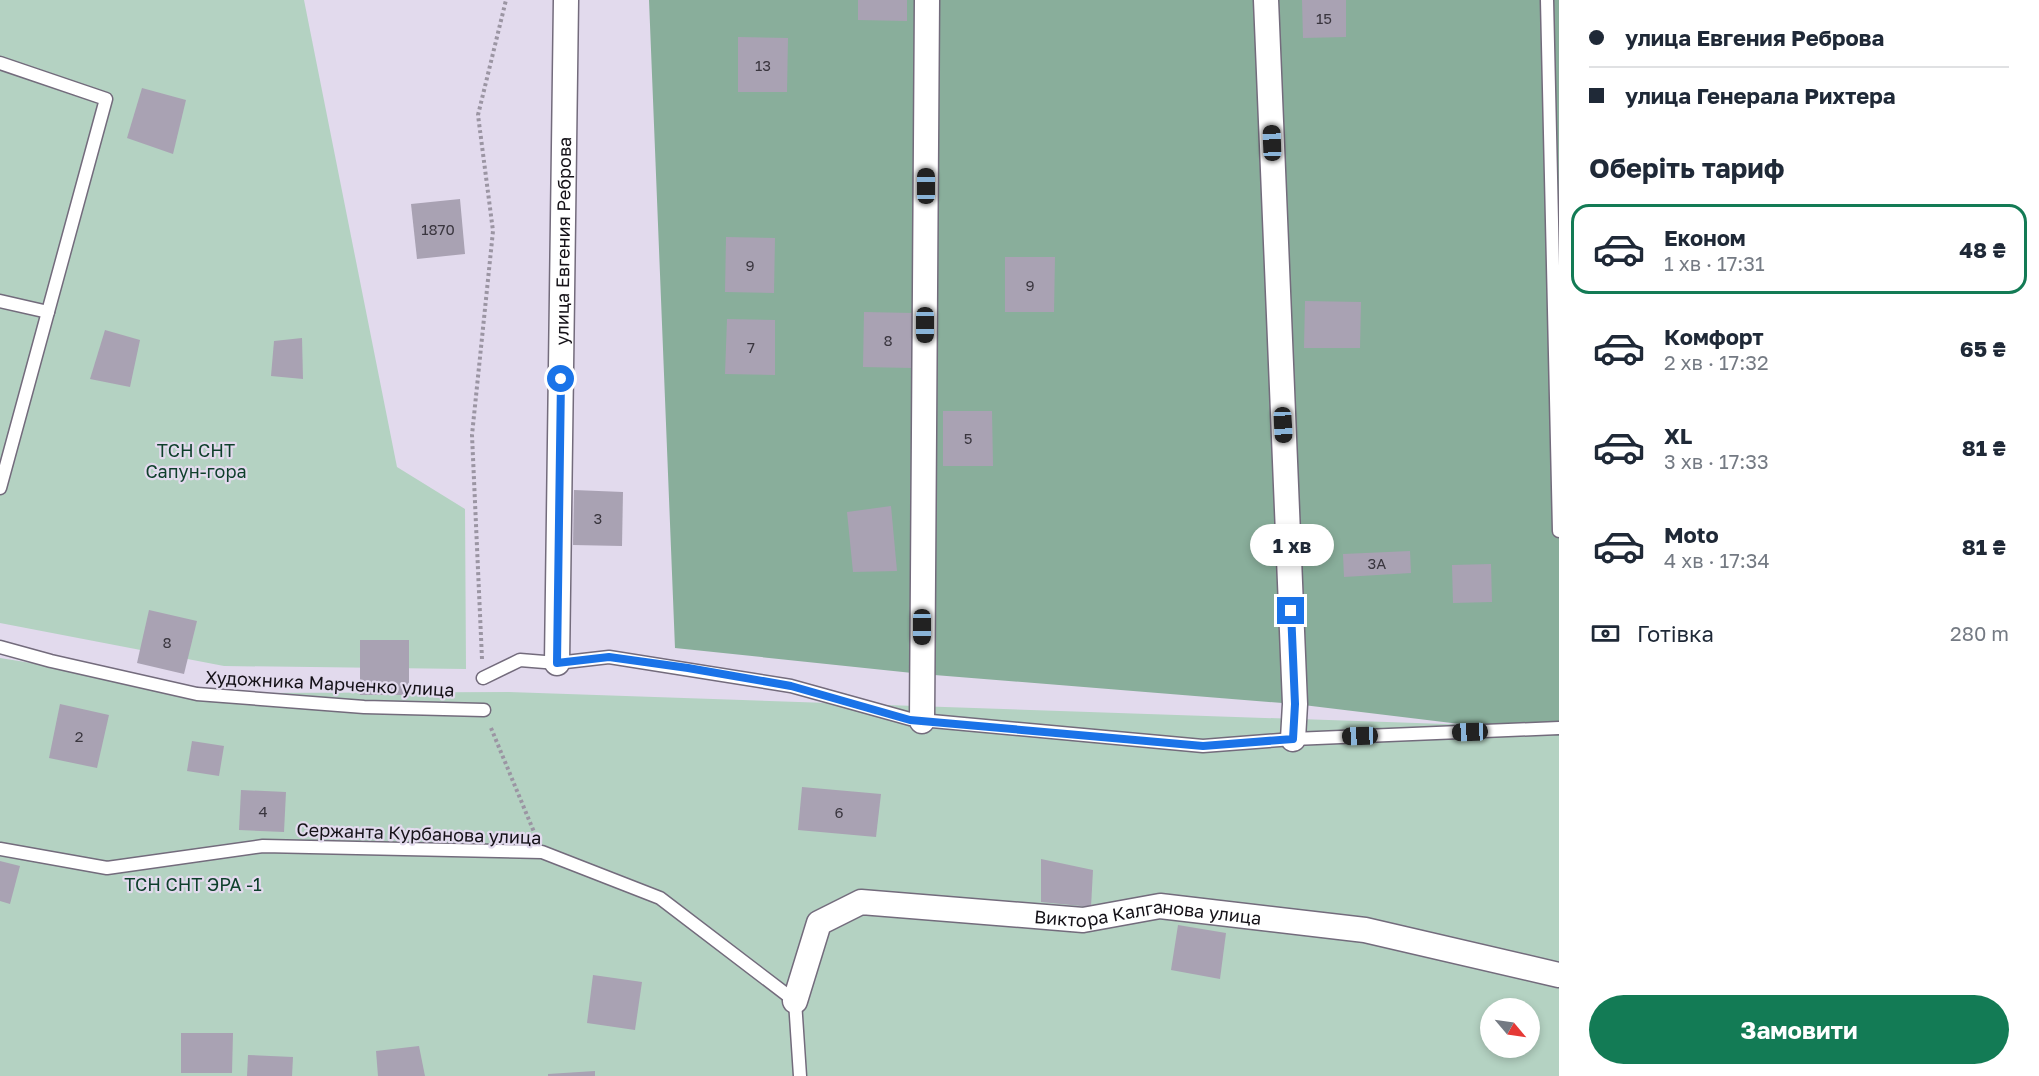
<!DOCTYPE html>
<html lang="uk">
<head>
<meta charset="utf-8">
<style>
	:root { --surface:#fff; --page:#f6f6f7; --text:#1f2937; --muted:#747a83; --line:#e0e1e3; --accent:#137b55 }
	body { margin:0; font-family:"Golos Text",sans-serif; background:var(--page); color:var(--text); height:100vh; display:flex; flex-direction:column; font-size:22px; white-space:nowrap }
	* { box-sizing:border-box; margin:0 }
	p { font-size:20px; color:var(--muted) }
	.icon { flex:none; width:33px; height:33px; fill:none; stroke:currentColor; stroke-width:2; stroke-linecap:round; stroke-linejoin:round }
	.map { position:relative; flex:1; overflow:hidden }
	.details { display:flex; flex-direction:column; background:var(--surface); width:480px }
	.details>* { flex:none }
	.hud { display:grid; align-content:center; height:132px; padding:0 30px; background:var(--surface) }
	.needle { width:39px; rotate:119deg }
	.controls { position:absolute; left:1480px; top:998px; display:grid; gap:12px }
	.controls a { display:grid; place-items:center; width:60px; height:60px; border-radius:50%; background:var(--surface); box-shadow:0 3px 9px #0003; font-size:30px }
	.end { position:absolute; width:27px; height:27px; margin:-14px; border:8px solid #1a73e8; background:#fff; box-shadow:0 0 0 3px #fff }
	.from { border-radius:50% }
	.bubble { position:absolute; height:42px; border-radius:21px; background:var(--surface); box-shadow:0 3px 9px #0003; font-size:20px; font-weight:700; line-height:42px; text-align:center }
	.car { position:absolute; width:18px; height:36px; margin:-18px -9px; border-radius:8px; box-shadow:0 0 4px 2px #0007; background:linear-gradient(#222 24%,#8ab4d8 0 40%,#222 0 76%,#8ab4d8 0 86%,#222 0) }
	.hud b { display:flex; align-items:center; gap:21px; height:57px; font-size:22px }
	.hud b+b { border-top:2px solid var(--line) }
	.hud i { width:15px; height:15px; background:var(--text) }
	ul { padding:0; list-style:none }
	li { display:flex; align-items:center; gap:18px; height:90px; margin:0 12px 9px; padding:0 18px; border:3px solid transparent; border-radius:18px }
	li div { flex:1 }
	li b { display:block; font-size:22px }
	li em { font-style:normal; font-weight:700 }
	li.selected { border-color:var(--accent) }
	li>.icon { width:54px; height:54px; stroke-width:1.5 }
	h2 { padding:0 30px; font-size:27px; line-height:72px }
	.pay { display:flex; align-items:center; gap:15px; height:66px; padding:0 30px; font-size:22px }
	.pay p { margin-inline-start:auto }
	.cta { display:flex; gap:12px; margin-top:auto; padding:12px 30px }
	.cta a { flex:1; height:69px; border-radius:36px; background:var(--accent); color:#fff; font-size:24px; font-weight:700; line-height:69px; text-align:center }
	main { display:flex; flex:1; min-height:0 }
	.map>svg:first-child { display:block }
</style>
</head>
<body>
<main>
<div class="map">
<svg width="1559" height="1076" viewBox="0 0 1559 1076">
	<rect width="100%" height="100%" fill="#e2daed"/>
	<g fill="#b4d2c2" fill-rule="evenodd">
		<polygon points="0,0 304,0 397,467 465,509 466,669 224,666 0,623"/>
		<path d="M0,658l220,35 289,-1 1050,36v348h-1559zM1491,1008h39v39h-39z"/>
	</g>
	<polygon fill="#89ae9b" points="649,0 1559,0 1559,736 1295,704 922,674 675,648"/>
	<g fill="#a9a2b3">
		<polygon points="858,0 907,0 907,21 858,20"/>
		<polygon points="1302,0 1346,0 1346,37 1303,38"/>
		<polygon points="738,37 788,38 787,92 738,92"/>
		<polygon points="142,88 186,100 173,154 127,138"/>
		<polygon points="460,199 465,254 417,259 411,204"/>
		<polygon points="726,237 775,238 774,293 725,292"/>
		<polygon points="1005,257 1055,257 1054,312 1005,312"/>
		<polygon points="1305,301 1361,302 1360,348 1304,348"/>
		<polygon points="864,312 913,313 912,368 863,367"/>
		<polygon points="727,319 775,320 775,375 725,374"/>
		<polygon points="105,330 140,340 130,387 90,379"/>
		<polygon points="302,338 303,379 271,376 274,341"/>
		<polygon points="943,411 992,411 993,466 943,466"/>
		<polygon points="574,490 623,492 622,546 573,545"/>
		<polygon points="891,506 897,571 853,572 847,512"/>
		<polygon points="1410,551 1411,573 1344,577 1343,554"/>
		<polygon points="1491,564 1492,602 1453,603 1452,565"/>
		<polygon points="149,610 197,621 184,674 137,663"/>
		<rect x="360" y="640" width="49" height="55"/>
		<polygon points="60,704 109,715 97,768 49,758"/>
		<polygon points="192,741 224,746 219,776 187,771"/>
		<polygon points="802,787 881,794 876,837 798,830"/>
		<polygon points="241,790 286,792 284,832 239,830"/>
		<polygon points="1041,859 1093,870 1091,907 1041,902"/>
		<polygon points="0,861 20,866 10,904 0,901"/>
		<polygon points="1178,925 1226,933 1220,979 1171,970"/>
		<polygon points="593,975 642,982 635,1030 587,1023"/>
		<polygon points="181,1033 233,1033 232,1073 181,1073"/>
		<polygon points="419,1046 425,1076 378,1076 376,1051"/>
		<polygon points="248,1055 293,1057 292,1076 247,1076"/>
		<polygon points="595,1071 595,1076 548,1076 548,1074"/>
	</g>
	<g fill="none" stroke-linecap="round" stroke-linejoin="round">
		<g stroke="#736b7c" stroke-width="15">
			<g id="service">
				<polyline points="1547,0 1559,531"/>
				<polyline points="0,63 106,99 0,488"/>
				<polyline points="0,301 48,312"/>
				<polyline points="0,647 51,661 197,694 364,707 484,710"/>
				<polyline points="483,678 520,660 557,663 609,657 791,686 910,719 1203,746 1293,739 1559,728"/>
				<polyline points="0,849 107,868 263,846 542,852 660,898 795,1001 800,1076"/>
			</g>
		</g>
		<g stroke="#736b7c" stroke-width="27">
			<g id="minor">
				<polyline points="1266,0 1295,704 1293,739"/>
				<path id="s1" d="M557,663l9,-663"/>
				<polyline points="922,721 927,0"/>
				<path id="s2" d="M795,1001l24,-78 42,-21 222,18 77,-14 205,24 194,45"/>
			</g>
		</g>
		<g stroke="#9b95a3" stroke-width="4" stroke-dasharray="3 3" stroke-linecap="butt">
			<polyline points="482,659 472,435 493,231 478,115 506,0"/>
			<polyline points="491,728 534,832"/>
		</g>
		<use href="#service" stroke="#fff" stroke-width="12"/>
		<use href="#minor" stroke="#fff" stroke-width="24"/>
	</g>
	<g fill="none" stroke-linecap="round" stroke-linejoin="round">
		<polyline stroke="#1a73e8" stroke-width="8" points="561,379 557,663 609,657 688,668 791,686 910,720 1203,746 1293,739 1295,704 1291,611"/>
	</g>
	<g text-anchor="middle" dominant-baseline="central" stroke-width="4.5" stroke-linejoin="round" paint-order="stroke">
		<g font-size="15" fill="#3a363f">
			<text x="1324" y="18">15</text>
			<text x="763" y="65">13</text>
			<text x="438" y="229">1870</text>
			<text x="750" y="265">9</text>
			<text x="1030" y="285">9</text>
			<text x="888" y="340">8</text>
			<text x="751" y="347">7</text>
			<text x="968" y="438">5</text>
			<text x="598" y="518">3</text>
			<text x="1377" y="563">3А</text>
			<text x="167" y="642">8</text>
			<text x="79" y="736">2</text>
			<text x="263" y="811">4</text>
			<text x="839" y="812">6</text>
		</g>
		<g font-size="18" fill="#151218" stroke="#e2daed">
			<text stroke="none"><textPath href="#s1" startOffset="422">улица Евгения Реброва</textPath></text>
			<text transform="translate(330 683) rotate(3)">Художника Марченко улица</text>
			<text transform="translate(419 833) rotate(2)">Сержанта Курбанова улица</text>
			<text stroke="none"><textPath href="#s2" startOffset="417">Виктора Калганова улица</textPath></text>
		</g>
		<g font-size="18" fill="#0e3f2b" stroke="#e2daed">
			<text x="196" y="450">ТСН СНТ<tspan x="196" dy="21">Сапун-гора</tspan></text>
			<text x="193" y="884">ТСН СНТ ЭРА -1</text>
		</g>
	</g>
</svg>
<div class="controls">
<a><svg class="needle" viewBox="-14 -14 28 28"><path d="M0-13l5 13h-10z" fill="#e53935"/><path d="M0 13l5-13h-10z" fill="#747a83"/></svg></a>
</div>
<i class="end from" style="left:561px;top:379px"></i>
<i class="end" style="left:1291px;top:611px"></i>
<div class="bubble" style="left:1250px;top:524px;width:84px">1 хв</div>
<i class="car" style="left:1272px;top:143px;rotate:358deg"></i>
<i class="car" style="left:926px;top:186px;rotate:0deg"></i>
<i class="car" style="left:925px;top:325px;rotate:180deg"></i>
<i class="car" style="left:1283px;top:425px;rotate:177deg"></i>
<i class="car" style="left:922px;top:627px;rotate:180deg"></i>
<i class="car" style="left:1470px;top:732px;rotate:268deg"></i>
<i class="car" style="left:1360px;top:736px;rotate:268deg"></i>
</div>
<section class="details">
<div class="hud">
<b><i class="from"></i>улица Евгения Реброва</b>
<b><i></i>улица Генерала Рихтера</b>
</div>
<h2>Оберіть тариф</h2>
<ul>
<li class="selected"><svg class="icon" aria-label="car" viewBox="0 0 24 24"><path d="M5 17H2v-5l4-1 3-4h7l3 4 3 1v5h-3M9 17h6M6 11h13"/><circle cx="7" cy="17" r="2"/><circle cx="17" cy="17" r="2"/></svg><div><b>Економ</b><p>1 хв · 17:31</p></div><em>48 ₴</em></li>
<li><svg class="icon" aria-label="car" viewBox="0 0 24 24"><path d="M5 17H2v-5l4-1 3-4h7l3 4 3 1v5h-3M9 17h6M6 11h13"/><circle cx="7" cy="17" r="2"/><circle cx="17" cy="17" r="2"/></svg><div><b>Комфорт</b><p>2 хв · 17:32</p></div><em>65 ₴</em></li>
<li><svg class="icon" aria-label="car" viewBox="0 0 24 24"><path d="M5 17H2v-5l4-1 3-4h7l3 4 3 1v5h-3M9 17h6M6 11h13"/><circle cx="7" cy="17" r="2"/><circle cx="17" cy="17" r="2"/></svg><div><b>XL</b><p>3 хв · 17:33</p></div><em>81 ₴</em></li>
<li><svg class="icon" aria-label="car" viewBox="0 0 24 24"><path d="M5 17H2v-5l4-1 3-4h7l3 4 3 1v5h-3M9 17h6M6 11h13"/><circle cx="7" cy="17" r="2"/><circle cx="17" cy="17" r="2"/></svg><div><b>Moto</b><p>4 хв · 17:34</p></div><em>81 ₴</em></li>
</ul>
<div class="pay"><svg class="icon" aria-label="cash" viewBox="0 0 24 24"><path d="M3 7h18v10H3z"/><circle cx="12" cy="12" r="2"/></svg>Готівка<p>280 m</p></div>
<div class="cta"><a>Замовити</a></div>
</section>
</main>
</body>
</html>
